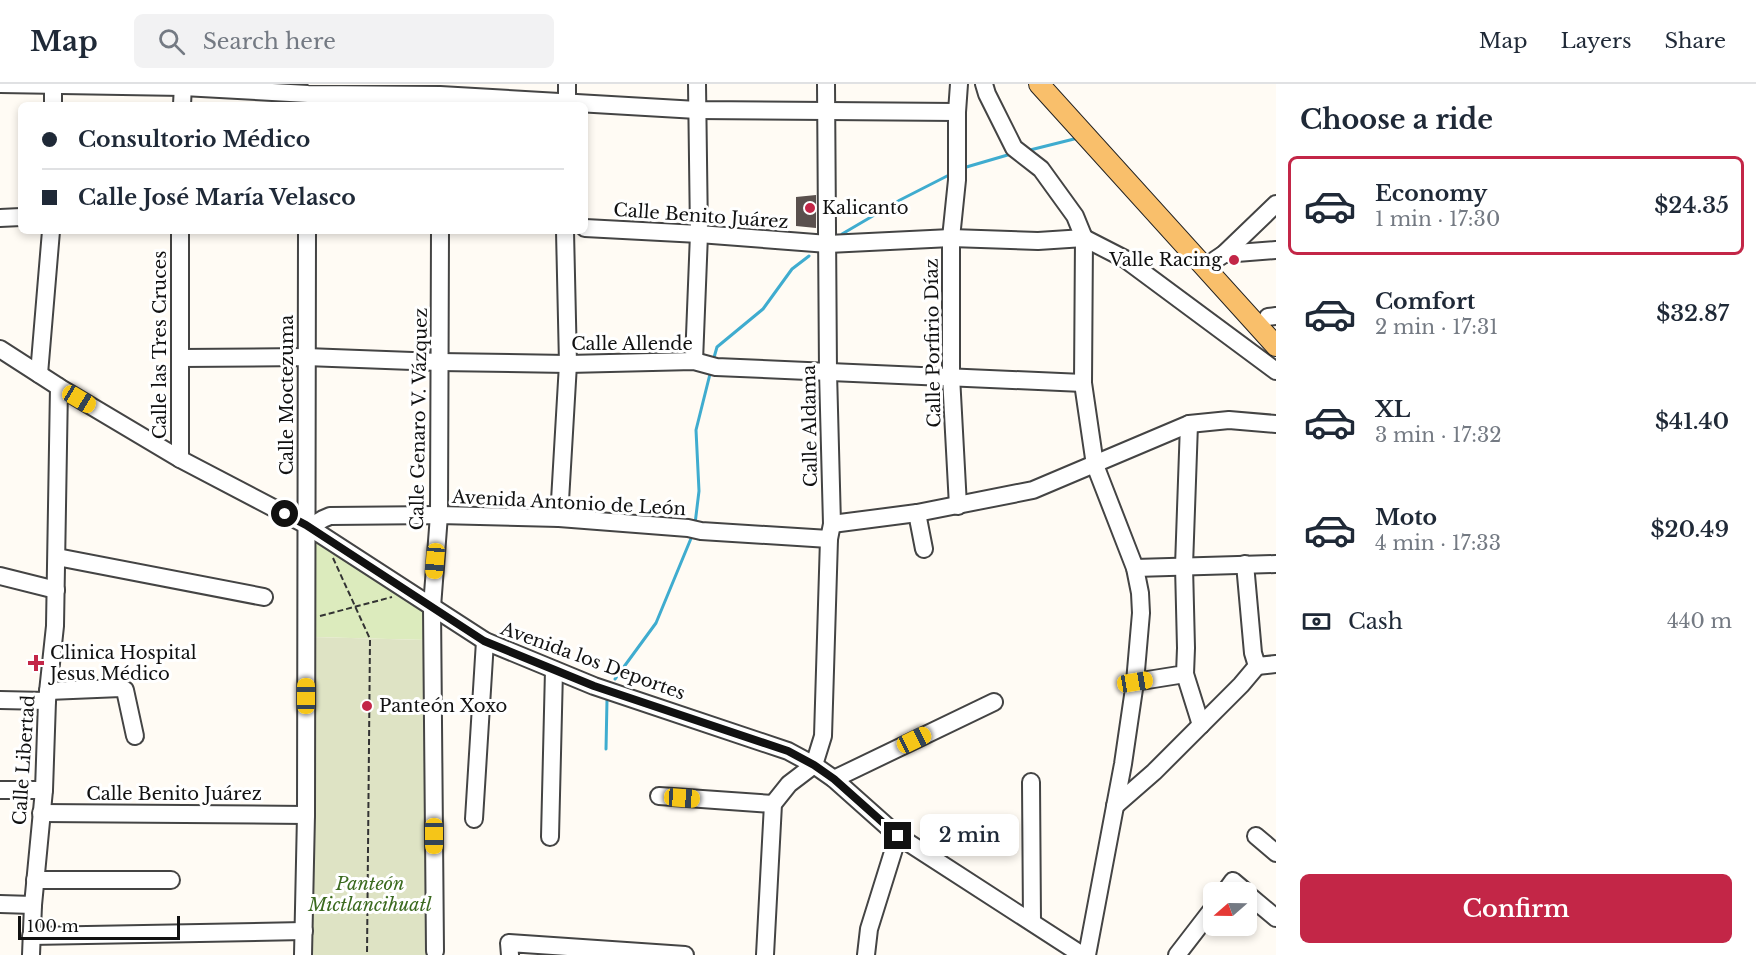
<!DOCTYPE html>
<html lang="en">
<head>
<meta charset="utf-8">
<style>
	:root { --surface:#fff; --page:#f2f2f3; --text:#1f2937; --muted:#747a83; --line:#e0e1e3; --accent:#c32647 }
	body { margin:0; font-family:"Libre Baskerville",serif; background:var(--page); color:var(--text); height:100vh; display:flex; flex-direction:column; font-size:22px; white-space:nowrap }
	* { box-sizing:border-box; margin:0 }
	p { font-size:20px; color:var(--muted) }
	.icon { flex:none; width:33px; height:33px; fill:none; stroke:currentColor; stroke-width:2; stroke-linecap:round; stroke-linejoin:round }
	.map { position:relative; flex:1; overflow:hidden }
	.sheet { display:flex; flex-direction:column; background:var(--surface); width:480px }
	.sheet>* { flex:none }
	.hud { position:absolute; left:18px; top:18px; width:570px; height:132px; border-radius:9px; box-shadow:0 3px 9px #0003; display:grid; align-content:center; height:132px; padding:0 24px; background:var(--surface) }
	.needle { width:39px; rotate:250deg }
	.tools { position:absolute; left:1203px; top:798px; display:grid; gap:12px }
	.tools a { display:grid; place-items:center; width:54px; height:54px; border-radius:9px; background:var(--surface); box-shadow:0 3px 9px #0003; font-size:30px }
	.scale { position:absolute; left:18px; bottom:15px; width:162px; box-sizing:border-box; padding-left:6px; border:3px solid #111; border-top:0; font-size:16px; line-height:21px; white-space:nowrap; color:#111; -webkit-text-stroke:4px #fff; paint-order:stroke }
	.end { position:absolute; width:27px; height:27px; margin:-14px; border:8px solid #111; background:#fff; box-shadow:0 0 0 3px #fff }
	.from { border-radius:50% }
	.bubble { position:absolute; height:42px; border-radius:9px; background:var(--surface); box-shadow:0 3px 9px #0003; font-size:20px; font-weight:600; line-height:42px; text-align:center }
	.car { position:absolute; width:18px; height:36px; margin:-18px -9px; border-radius:8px; box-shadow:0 0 4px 2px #0007; background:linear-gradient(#f5c518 24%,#345 0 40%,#f5c518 0 76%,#345 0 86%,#f5c518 0) }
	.hud b { display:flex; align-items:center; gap:21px; height:57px; font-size:22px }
	.hud b+b { border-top:2px solid var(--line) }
	.hud i { width:15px; height:15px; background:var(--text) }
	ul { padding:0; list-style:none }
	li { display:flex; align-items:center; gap:18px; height:99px; margin:0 12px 9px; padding:0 12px; border:3px solid transparent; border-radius:9px }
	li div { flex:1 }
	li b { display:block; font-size:22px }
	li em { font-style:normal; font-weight:600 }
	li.current { border-color:var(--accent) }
	li>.icon { width:54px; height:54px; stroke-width:1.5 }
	h2 { padding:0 24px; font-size:27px; line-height:72px }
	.pay { display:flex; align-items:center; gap:15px; height:66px; padding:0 24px; font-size:22px }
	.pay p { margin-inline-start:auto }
	.primary-button { display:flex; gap:12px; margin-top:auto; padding:12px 24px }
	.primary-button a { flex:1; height:69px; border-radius:9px; background:var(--accent); color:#fff; font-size:24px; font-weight:600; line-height:69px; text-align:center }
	header { display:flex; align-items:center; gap:36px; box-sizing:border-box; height:84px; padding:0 30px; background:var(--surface); border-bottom:2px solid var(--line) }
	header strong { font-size:28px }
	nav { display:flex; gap:33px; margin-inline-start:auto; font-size:21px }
	.search { width:420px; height:54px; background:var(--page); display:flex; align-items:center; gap:15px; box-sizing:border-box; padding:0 21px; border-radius:9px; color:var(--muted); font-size:22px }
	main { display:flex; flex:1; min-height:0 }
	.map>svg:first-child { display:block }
</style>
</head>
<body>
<header>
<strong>Map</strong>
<div class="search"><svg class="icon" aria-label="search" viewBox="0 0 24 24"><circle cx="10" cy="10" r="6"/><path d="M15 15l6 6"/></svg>Search here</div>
<nav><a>Map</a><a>Layers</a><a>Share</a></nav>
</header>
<main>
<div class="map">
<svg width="1276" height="871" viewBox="0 0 1276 871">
	<rect width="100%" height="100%" fill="#fffbf4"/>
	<polygon fill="#dcebbd" points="310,443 432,523 426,556 313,553"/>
	<polygon fill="#dee3c4" points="313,553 426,556 430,871 308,871"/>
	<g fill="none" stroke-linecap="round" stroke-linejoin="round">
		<g stroke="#3faccf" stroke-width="3">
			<polyline points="1026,67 1078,54"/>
			<polyline points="963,84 1011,70"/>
			<polyline points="842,150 900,116 951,90"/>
			<polyline points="713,277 717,263 763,225 792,185 809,172"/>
			<polyline points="695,440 699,407 696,346 711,286"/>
			<polyline points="615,595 656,539 692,452"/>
			<polyline points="606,665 607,616"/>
		</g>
	</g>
	<polygon fill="#5a504d" points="816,111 816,144 796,142 796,113"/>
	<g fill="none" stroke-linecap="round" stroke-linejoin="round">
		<g stroke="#444" stroke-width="20">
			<g id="minor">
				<polyline points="0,0 183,3 308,10 440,11 697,26 957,28"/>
				<polyline points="567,0 567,21"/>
				<polyline points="984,0 987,10 1014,64 1041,85 1075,132 1084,154 1083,299 1095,381 1135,484 1140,509 1141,529 1135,598 1123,680 1087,871"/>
				<polyline points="53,21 53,0"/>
				<polyline points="182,21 183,0"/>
				<polyline points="0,134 21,133"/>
				<polyline points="585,144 699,150 828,160 951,154 1038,157 1084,154 1125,175 1276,287"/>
				<polyline points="180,147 180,375"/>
				<polyline points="1224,170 1276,166"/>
				<polyline points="1215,176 1224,170 1276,120"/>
				<polyline points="1268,233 1276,232"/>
				<polyline points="0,265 59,303 180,375 306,441 485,557 594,602 788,667 814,681 834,695 898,752 1082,871"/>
				<polyline points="181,274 306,273 439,278 568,280 694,277 716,283 1083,299"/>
				<polyline points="694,277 699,150 697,0"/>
				<polyline points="39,290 51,147"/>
				<polyline points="958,422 951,292 951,154 957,96 957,28 959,0"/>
				<polyline points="917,429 924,465"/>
				<polyline points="559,434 568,280 565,147"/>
				<polyline points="832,440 917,429 1033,406 1189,340 1229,336 1276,340"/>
				<polyline points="310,443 323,435 330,432 439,431 559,434 688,444 701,447 829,455"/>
				<polyline points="57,473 264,513"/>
				<polyline points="1245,480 1253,569 1257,582 1276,580"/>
				<polyline points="1135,484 1276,480"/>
				<polyline points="0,492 56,506"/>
				<polyline points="1185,590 1201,641"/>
				<polyline points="1135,598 1185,590 1186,564 1184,482 1189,340"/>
				<polyline points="48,607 121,604 125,606 135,652"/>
				<polyline points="0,616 47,617"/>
				<polyline points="814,681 823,652 829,455 832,440 828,288 826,0"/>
				<polyline points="834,695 994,618"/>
				<polyline points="1031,698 1032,838"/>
				<polyline points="0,706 44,706"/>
				<polyline points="659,712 773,720"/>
				<polyline points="1115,722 1154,688 1241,601 1257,582"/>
				<polyline points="41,729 306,731"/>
				<polyline points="474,735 485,557"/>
				<polyline points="1256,752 1276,769"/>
				<polyline points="550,753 554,586"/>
				<polyline points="35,796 171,796"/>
				<polyline points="1225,808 1233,797 1246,808"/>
				<polyline points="1246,809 1276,834"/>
				<polyline points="0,820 33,821"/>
				<polyline points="31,852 304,847"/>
				<polyline points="435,867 432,523 439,431 440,147"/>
				<polyline points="31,871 33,821 44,706 47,617 55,542 59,303"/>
				<polyline points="303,871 306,731 307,147"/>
				<polyline points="510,871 509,859 685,871"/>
				<polyline points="765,871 773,720 789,700 814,681"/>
				<polyline points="866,871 869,845 898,752"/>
				<polyline points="1177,871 1214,823"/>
			</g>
		</g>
		<g stroke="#222" stroke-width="22">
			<polyline id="major" points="1039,0 1276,262"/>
		</g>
		<g stroke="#333" stroke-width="2" stroke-dasharray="6 3" stroke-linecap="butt">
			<polyline points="333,474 370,555 367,871"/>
			<polyline points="320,532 392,513"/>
		</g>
		<use href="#minor" stroke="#fff" stroke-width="16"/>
		<use href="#major" stroke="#f9bf6b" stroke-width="20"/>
	</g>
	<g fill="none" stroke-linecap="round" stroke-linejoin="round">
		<polyline stroke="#111" stroke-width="8" points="285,430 306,441 484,557 594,602 788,667 814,681 834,695 898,752"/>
	</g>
	<g fill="#c32647" stroke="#fff" stroke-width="2">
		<circle cx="810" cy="124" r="6"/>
		<circle cx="1234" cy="176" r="6"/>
		<path d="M33 570h6v6h6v6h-6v6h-6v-6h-6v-6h6z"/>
		<circle cx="367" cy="622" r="6"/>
	</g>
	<g text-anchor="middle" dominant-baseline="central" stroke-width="6" stroke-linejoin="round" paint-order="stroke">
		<g font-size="18" fill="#111" stroke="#fff" text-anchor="start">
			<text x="822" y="124">Kalicanto</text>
			<text x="1222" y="176" text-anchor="end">Valle Racing</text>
			<text x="50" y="569">Clinica Hospital<tspan x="50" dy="21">Jesus Médico</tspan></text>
			<text x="379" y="622">Panteón Xoxo</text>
		</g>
		<g font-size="18" fill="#111" stroke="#fff">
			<text transform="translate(701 132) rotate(4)">Calle Benito Juárez</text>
			<text transform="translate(933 259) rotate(-91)">Calle Porfirio Díaz</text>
			<text x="632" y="260">Calle Allende</text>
			<text transform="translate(160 261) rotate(-90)">Calle las Tres Cruces</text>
			<text transform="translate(287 311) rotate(-90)">Calle Moctezuma</text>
			<text transform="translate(419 335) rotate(-89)">Calle Genaro V. Vázquez</text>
			<text transform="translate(810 342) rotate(-91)">Calle Aldama</text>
			<text transform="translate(569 419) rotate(3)">Avenida Antonio de León</text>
			<text transform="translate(593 577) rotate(20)">Avenida los Deportes</text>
			<text transform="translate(24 676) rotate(-86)">Calle Libertad</text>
			<text x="174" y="710">Calle Benito Juárez</text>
		</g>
		<g font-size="18" font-style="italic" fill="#3b6a1f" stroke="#fff">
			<text x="370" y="800">Panteón<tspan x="370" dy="21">Mictlancihuatl</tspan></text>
		</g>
	</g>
</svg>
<div class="tools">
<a><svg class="needle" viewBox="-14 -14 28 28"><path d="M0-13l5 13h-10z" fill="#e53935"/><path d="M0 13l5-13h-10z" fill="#747a83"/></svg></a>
</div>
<div class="scale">100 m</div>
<i class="end from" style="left:285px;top:430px"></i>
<i class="end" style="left:898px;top:752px"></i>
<div class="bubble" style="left:920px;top:730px;width:99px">2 min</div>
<i class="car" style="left:79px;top:315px;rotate:121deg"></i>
<i class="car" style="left:435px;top:477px;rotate:185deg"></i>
<i class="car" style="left:1135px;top:598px;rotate:81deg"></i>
<i class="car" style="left:306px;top:612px;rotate:0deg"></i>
<i class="car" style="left:914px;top:656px;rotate:64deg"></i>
<i class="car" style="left:682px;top:714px;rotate:94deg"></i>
<i class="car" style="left:434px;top:752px;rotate:180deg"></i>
<div class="hud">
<b><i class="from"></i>Consultorio Médico</b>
<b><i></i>Calle José María Velasco</b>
</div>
</div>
<section class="sheet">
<h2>Choose a ride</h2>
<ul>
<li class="current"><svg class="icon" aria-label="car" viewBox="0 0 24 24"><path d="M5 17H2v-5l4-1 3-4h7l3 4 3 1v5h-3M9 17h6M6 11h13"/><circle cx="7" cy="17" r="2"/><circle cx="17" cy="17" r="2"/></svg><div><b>Economy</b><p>1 min · 17:30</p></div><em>$24.35</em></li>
<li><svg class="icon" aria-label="car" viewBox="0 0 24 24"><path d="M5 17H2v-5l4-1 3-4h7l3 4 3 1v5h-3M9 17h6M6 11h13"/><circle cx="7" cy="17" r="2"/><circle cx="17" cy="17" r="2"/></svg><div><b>Comfort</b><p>2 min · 17:31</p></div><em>$32.87</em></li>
<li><svg class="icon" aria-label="car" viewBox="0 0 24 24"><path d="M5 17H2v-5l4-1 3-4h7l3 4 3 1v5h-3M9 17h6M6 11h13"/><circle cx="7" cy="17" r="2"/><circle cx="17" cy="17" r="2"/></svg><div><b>XL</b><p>3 min · 17:32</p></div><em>$41.40</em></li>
<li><svg class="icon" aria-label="car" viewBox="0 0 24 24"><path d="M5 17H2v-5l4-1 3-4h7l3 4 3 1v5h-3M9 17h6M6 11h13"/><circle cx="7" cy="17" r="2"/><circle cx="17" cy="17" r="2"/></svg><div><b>Moto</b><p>4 min · 17:33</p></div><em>$20.49</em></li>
</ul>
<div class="pay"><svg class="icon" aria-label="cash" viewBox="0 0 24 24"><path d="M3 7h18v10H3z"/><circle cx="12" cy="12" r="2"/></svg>Cash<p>440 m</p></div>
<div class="primary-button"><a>Confirm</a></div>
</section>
</main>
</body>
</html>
